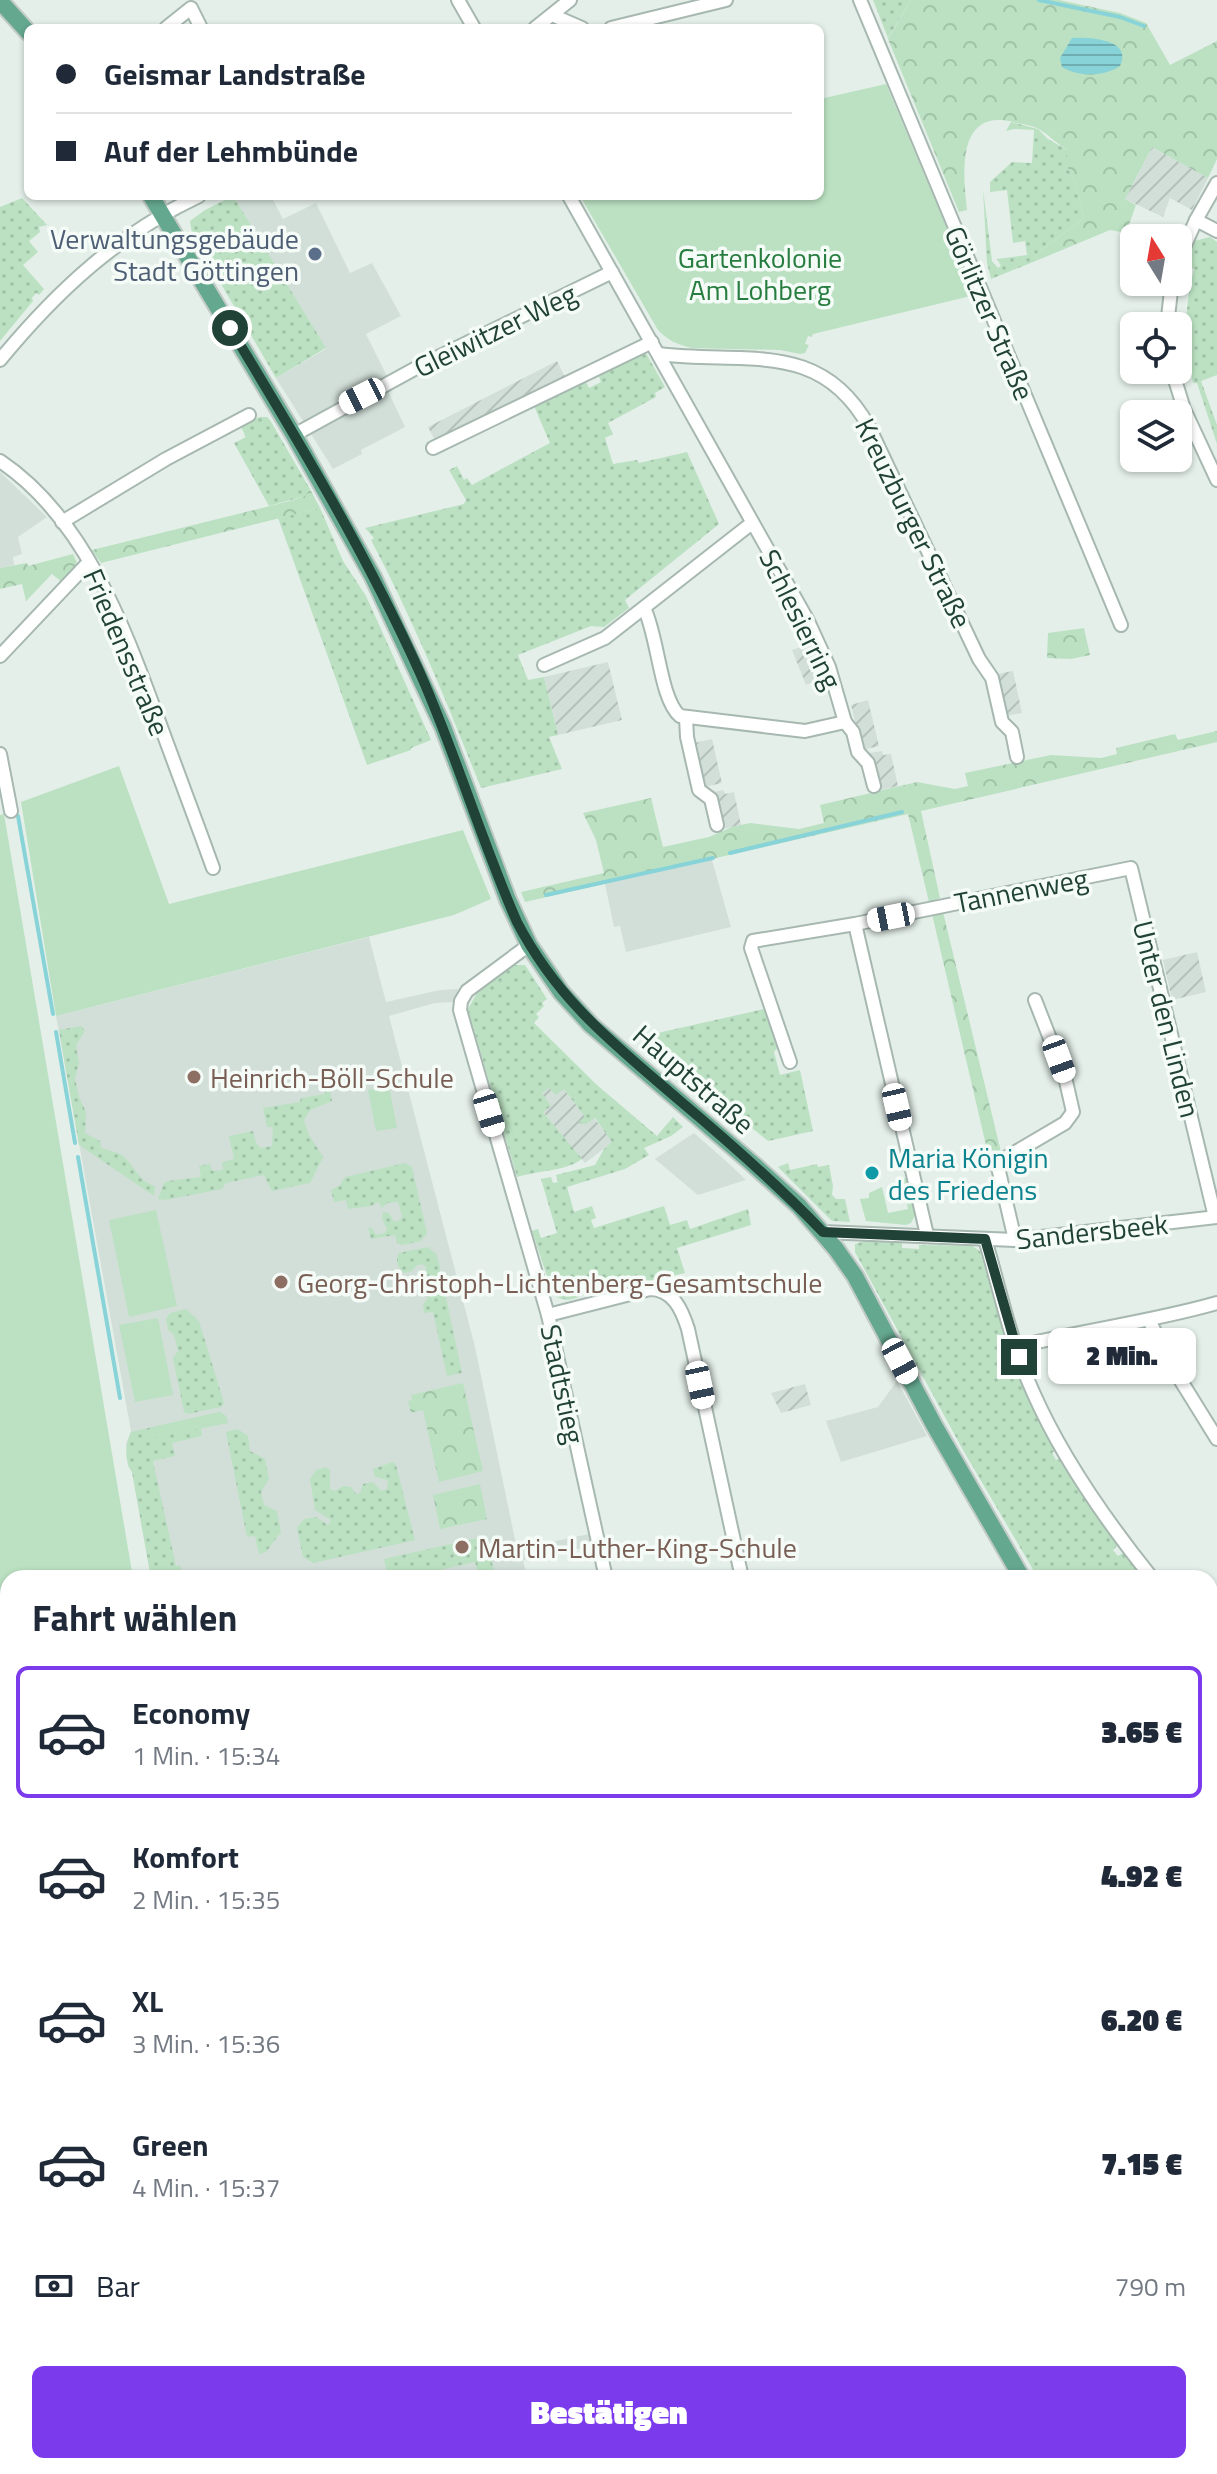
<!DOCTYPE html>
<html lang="de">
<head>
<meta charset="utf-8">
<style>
	:root { --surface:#fff; --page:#f6f6f7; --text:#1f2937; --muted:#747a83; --line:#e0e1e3; --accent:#7c3aed }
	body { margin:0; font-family:"Titillium Web",sans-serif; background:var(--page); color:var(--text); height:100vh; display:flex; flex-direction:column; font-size:30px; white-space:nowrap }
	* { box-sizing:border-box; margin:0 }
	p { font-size:26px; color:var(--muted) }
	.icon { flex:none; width:44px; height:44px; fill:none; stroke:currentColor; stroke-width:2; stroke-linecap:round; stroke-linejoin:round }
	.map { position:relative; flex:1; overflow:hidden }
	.side { position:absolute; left:0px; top:1570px; width:1218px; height:904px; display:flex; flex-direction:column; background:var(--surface); border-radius:24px 24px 0 0; box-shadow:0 2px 6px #0004 }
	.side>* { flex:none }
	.top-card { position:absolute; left:24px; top:24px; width:800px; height:176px; border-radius:12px; box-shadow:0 2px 6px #0004; display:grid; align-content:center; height:176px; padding:0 32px; background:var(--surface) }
	.needle { width:52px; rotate:349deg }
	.controls { position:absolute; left:1120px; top:224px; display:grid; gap:16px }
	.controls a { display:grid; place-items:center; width:72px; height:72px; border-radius:12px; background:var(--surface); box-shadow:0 2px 6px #0004; font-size:40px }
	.end { position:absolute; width:36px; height:36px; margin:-18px; border:10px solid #214236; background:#fff; box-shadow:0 0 0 4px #fff }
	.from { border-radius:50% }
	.bubble { position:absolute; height:56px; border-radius:12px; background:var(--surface); box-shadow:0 2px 6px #0004; font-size:26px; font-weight:800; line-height:56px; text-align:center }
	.car { position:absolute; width:24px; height:48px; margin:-24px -12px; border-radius:10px; box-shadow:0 0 6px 2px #0007; background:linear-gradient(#fff 24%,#345 0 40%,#fff 0 76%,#345 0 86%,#fff 0) }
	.top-card b { display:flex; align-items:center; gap:28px; height:76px; font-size:30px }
	.top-card b+b { border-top:2px solid var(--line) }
	.top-card i { width:20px; height:20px; background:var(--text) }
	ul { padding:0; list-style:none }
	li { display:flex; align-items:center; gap:24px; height:132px; margin:0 16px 12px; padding:0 16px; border:4px solid transparent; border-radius:12px }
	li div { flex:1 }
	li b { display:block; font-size:30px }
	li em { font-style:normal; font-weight:800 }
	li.active { border-color:var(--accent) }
	li>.icon { width:72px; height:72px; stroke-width:1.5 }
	h2 { padding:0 32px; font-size:36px; line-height:96px }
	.pay { display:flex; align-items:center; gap:20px; height:88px; padding:0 32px; font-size:30px }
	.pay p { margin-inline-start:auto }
	.button { display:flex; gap:16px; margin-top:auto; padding:16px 32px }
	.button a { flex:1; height:92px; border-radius:12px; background:var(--accent); color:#fff; font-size:32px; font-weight:800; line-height:92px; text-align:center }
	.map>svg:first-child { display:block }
</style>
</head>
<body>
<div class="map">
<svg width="1217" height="2474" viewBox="0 0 1217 2474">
	<defs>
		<pattern id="industrial-furrows" width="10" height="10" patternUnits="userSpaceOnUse" patternTransform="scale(2)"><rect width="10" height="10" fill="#d2dfd8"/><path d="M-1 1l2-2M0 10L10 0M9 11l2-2" fill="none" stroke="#b4c1ba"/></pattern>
		<pattern id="grass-dots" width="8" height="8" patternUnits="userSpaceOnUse" patternTransform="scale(2)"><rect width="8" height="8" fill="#bbe1c2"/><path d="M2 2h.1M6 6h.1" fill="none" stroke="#a0c2a7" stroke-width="1.8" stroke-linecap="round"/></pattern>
		<pattern id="forest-crowns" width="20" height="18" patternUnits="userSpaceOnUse" patternTransform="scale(2)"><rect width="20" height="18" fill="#bbe1c2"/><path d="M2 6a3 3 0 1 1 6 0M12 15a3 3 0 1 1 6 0" fill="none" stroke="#a0c2a7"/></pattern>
		<pattern id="water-rules" width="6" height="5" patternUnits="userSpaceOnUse" patternTransform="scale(2)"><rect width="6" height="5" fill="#88d3d8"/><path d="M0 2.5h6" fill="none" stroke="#6fadb0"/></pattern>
	</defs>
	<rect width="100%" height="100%" fill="#e4efe9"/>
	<g fill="#d2dfd8">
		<polygon points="233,196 271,196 283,219 316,203 350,273 372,263 401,316 366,334 387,376 388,391 405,427 361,450 362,454 333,469 276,378 326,349"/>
		<polygon points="0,472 47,517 18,537 22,554 13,557 14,565 0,568"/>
		<polygon points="712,860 731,927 626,952 620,926 614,927 605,884"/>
		<polygon points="369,937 386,1002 440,990 458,989 454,1002 435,1003 389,1016 475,1347 517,1549 589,1534 592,1546 523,1560 527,1578 151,1578 132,1472 128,1466 126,1444 131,1431 56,1016"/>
		<polygon points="694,1133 727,1162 746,1180 698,1195 655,1159"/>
		<polygon points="897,1381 927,1436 841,1462 826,1421 878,1407"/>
		<polygon points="486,2466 664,2466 667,2474 491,2474"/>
	</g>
	<g fill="url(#industrial-furrows)">
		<polygon points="1152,147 1208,178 1192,210 1170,198 1163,217 1125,199"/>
		<polygon points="557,361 566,379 437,444 428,427"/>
		<polygon points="809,644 822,678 806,685 792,650"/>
		<polygon points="608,662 622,720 558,735 544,677"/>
		<polygon points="1013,671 1022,713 1006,716 997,674"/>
		<polygon points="868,700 879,746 862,750 851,705"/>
		<polygon points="712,739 722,783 704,787 694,743"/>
		<polygon points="882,751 883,755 891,754 898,786 878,791 869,753"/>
		<polygon points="723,790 725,794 734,792 741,825 723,829 714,792"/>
		<polygon points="1197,952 1206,992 1172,1000 1163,960"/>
		<polygon points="550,1087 564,1089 586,1118 579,1122 594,1118 613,1142 585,1163 543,1112 541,1094"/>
		<polygon points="805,1384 811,1405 781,1413 771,1393"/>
	</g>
	<g fill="url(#grass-dots)">
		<polygon points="873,0 911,0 888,38"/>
		<polygon points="1011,122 1038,129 1048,139 1067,150 1067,166 1075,182 1084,218 1035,255 1038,260 991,279 987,263 983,189 992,261 998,268 1001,266 997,259 1027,255 1025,241 1013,243 1007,190 990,192 990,182 1012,162 1032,163 1034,130 1014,129 1006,131"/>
		<polygon points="233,196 326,348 276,378 192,234 190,221 205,210"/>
		<polygon points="22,198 47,225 39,227 40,232 29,241 38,252 23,265 44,289 39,295 36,293 32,298 33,301 0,341 0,207"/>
		<path d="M1210,237l7,5v133l-16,6 16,44v19l-20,-61h-4c-9,-39 -9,-75 1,-114l-10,-3 10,-25z"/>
		<path d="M643,353l4,2 18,32 -10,6 1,4 -48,26 5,11 -8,4 8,26 24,-4 2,3 48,-11 32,72 -94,76 4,8 -25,19 -13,-1 -73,29 10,25 16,-3 14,58 -9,2 13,32 -81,19c-34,-85 -67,-167 -110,-248l3,-2 -9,-10 99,-24 2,-4 -17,-30 8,-4 7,14 3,-2 5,7 78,-42 -16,-37 51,-26 4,8 12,-6 -3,-8z"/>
		<polygon points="259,417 267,417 270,420 310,489 305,496 269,506 234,443 246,437 241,427"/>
		<polygon points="320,508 343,561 366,596 431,740 411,748 411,750 367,765 278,518"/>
		<path d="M514,965h11l22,34 -5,4 2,3 -8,8 3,3 -5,6 63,62 60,51 16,-19 10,10 -12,9 -27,12 5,7 -24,14 -58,18 7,25 18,-6 4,12 -5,2 3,8 70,-22 6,19 17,-5 3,9 58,-20 3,16 -74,23 8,25 -89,21 -1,-3c-13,3 -27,16 -42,3l-21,-63 6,-2 3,9 16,-5 -16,-54 10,-2 2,6 5,-1 -2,-7 39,-10 9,-16 8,-7 -17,-24 -9,6 -8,-1 7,-6 -21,-28 -8,6 -7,-7 -7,5 9,13 -8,6 39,47c-15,12 -46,12 -65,18l-49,-168 9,-16z"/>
		<polygon points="764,1009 778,1047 774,1052 780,1075 800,1070 813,1131 768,1141 640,1037"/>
		<path d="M81,1026l4,5 -9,14 3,18 -4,15 4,19 7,15 -1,21 15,8 1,7c9,3 19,4 25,11 11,11 13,22 29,27l-1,10 -75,-51 -20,-115z"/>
		<polygon points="324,1088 330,1090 332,1101 310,1110 304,1120 308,1133 323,1157 310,1183 272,1191 264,1175 226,1183 222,1189 165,1200 158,1199 164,1183 168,1181 201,1177 199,1166 210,1164 212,1171 223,1170 222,1162 234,1159 229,1136 253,1131 256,1143 261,1148 272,1146 273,1127 267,1127 263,1108 300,1102 301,1098 325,1094"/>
		<polygon points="405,1163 412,1167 427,1233 421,1241 402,1245 397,1243 395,1235 371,1239 368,1228 372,1228 376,1235 385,1233 387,1229 382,1219 383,1212 389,1213 394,1222 400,1220 402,1216 398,1202 387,1203 382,1208 378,1202 371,1206 348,1209 346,1200 334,1202 331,1190 340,1185 345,1177"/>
		<polygon points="788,1163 790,1170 817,1164 818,1167 829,1165 833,1186 832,1195 836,1199 845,1199 850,1222 832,1221 778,1167"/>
		<polygon points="865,1241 902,1243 902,1248 919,1249 919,1245 972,1246 980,1251 1009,1353 1036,1415 1056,1450 1052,1453 1056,1460 1061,1458 1118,1545 1113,1550 1118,1556 1123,1553 1143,1578 1038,1578 963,1450 855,1252 855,1244"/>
		<path d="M428,1247l9,8 25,118 -15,3 -14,-64 -9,1 -1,-8 7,-11 -4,-27 -4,-3 -6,2 -4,5 -8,2c-7,-6 -9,-12 -5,-20z"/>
		<polygon points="186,1309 199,1321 224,1403 221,1407 188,1414 184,1412 173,1358 178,1351 174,1335 168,1330 166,1319 170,1313"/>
		<path d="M220,1412l6,4 2,7 -27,5 1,8 -30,7 3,13 -22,5 23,105 4,-1 3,12 24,-5 1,6h-57l-19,-106c-8,-12 -7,-27 -1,-40z"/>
		<polygon points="238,1429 248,1436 250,1451 265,1459 269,1479 261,1492 264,1505 277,1511 281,1532 266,1552 259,1554 255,1536 247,1537 226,1432"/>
		<polygon points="393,1462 396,1465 415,1540 313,1563 303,1557 297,1528 304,1519 316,1517 328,1525 331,1520 315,1510 310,1479 316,1470 326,1467 330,1470 330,1489 335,1491 343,1486 351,1487 356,1494 360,1493 363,1484 373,1482 381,1491 387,1489 388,1480 375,1477 373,1469"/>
		<polygon points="487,1536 494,1572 479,1575 475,1562 403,1578 388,1578 384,1559"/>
		<polygon points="8,1698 8,1798 0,1799 0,1700"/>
		<polygon points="0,2150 7,2150 8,2171 0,2172 1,2182 8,2182 8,2242 0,2242"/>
	</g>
	<g fill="url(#forest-crowns)">
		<path d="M911,0h148l61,13 26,10 24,42 47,-24v118l-9,19 -56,-31 -27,52 11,6 -10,28 -16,-3 -72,30 -3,-5 49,-37 -9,-36 -8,-16v-16c-10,-6 -20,-17 -30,-22 -7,-3 -17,-4 -24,-6 -57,-14 -50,52 -46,88l-8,2 -71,-173z"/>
		<polygon points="310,489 320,508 101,563 92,550 286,502 305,496"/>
		<polygon points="73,554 77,563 62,582 52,574 26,601 22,584 0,589 0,568 27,563 28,566"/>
		<polygon points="1084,628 1090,655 1071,659 1047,658 1048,633"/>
		<polygon points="1217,731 1217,742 921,811 940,898 929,902 908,814 525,902 521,892 604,873 596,840 583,813 651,798 663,847 709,837 732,827 750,823 799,829 824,823 820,805 917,782 955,789 968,786 965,773 1051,755 1101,758 1117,754 1116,748 1175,734 1178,740"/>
		<polygon points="943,912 1001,1152 989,1158 932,914"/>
		<polygon points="463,1383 483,1471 439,1482 423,1410 411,1413 408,1401 412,1400 411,1395"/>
		<polygon points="480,1484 487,1519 440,1529 433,1495"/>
		<polygon points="8,2368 8,2466 32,2466 32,2474 0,2474 0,2458 7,2449 0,2415 0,2370"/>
	</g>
	<g fill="#bbe1c2">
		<path d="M886,84l89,211 -162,39 -1,3 -4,-1 -3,8 4,1 -4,8 -5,1 -20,-4 -88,-2c-14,-3 -25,-8 -34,-18l-78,-134h240v-97z"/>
		<polygon points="119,766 169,904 463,830 491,899 454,915 56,1016 21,802"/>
		<polygon points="4,814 133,1578 8,1578 8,1698 0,1700 0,815"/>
		<polygon points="389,1086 397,1128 376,1131 368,1090"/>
		<polygon points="907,1178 915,1215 911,1223 906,1225 866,1221 859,1196 860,1199 869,1198 869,1193 882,1187 888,1213 908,1209 903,1183 897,1184 896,1180"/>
		<polygon points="156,1210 177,1306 129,1317 109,1220"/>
		<polygon points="158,1318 173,1395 135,1402 119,1325"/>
		<polygon points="220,1412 226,1416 228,1423 154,1438 152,1427"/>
	</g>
	<path fill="url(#water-rules)" d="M1072,38c17,-1 61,1 48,28 -16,11 -42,11 -58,1l-2,-9z"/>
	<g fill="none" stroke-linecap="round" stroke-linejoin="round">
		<g stroke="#88d3d8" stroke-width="4">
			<polyline points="1039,0 1120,17 1144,26"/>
			<polyline points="18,816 53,1014"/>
			<polyline points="730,853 902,812"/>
			<polyline points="546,895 713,858"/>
			<polyline points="56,1032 75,1143"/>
			<polyline points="78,1157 120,1398"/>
		</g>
		<g stroke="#a6b8b0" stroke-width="16">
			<g id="minor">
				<polyline points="458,0 474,28"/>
				<polyline points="860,0 1121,625"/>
				<polyline points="552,15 582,28"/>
				<polyline points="166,28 191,8 201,28"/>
				<polyline points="535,28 570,0"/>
				<polyline points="611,28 726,0"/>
				<polyline points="569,196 808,621 829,667 845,722"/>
				<polyline points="1196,220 1217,231"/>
				<polyline points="1178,261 1196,220 1217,183"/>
				<polyline points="1167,326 1172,282"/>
				<path d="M659,354c85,11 161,-16 210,73l110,232 13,19 10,44 10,10 5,25"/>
				<path d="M0,360c56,-68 118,-126 199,-164"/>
				<polyline points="1172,370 1184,409 1217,480"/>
				<polyline points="294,435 418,367 612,272"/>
				<polyline points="433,448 652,342"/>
				<path d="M0,461c85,57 124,166 158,258 18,49 37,99 55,149"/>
				<polyline points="62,522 166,459 249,415"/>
				<path d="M644,608c14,27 16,92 36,108l125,15 40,-9"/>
				<polyline points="0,656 89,562"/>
				<polyline points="544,665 605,638 752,523"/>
				<polyline points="686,718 687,737 699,790 711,799 717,825"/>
				<polyline points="845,722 853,732 858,752 868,763 874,786"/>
				<polyline points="0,754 11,811"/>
				<polyline points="855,924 927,1235"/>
				<polyline points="529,945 467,991 461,1001 460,1010 548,1315 606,1578"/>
				<polyline points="790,1062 751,948 753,941 855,924 1131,868 1215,1217"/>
				<polyline points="823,1232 1015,1240 1217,1217"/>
				<path d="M985,1239c15,51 26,105 48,153 29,66 74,130 119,186"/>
				<polyline points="1015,1240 997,1163 1065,1123 1073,1112 1065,1077 1035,1000"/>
				<path d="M548,1315l102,-26c23,0 32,21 38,40l54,249"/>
				<polyline points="1149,1320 1173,1368 1217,1439"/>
				<path d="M1016,1347c67,-17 135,-25 201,-44"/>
				<polyline points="1210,1646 1217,1636"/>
				<polyline points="0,1809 8,1807"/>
				<polyline points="1210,1901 1217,1898"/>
				<polyline points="0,2054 8,2104"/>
				<polyline points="0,2253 8,2254"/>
				<polyline points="1210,2319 1217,2316"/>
				<polyline points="1210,2436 1217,2437"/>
				<polyline points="89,2466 89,2474"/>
				<polyline points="190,2466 191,2474"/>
				<polyline points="292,2466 294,2474"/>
				<polyline points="477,2466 480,2474"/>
				<polyline points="833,2466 837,2474"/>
				<polyline points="992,2474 995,2466"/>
				<polyline points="1158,2474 1164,2466"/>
			</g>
		</g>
		<g stroke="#c1cac7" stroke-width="20">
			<g id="major">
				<polyline points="0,1 28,32"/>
				<polyline points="151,196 294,435 373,577 443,727 508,900 529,945 561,992 591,1025 754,1165 799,1206 836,1249 855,1276 934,1425 1022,1578"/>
				<polyline points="1210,1878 1217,1888"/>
			</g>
		</g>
		<use href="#minor" stroke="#fff" stroke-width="12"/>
		<use href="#major" stroke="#65a890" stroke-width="16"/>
	</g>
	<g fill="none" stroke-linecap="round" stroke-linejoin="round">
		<path stroke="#214236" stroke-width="10" d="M230,328c68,112 136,225 190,345 36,81 61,167 97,249 41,79 96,121 162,178 50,42 99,85 144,132l162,7 34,118"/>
	</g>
	<circle fill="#5c6f8a" stroke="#f5fbf7" stroke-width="3" cx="315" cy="254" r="8"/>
	<g fill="#8d6e63" stroke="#f5fbf7" stroke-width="3">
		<circle cx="194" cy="1077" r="8"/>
		<circle cx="281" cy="1282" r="8"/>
		<circle cx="462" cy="1547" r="8"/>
	</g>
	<circle fill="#0f9aa8" stroke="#f5fbf7" stroke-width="3" cx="872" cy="1173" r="8"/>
	<g text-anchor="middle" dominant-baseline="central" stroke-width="7" stroke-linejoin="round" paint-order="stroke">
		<g font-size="28" fill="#4e5e75" stroke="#f5fbf7" text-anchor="end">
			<text x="299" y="238">Verwaltungsgebäude<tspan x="299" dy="32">Stadt Göttingen</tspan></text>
		</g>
		<g font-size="28" fill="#277d40" stroke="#f5fbf7">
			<text x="760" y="257">Gartenkolonie<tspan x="760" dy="32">Am Lohberg</tspan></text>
		</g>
		<g font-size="28" fill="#214236" stroke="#f5fbf7">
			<text transform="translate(990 313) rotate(67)">Görlitzer Straße</text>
			<text transform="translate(495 330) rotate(-26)">Gleiwitzer Weg</text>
			<text transform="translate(914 523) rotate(64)">Kreuzburger Straße</text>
			<text transform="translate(801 619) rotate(64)">Schlesierring</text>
			<text transform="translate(127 652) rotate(67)">Friedensstraße</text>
			<text transform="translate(1021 890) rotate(-11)">Tannenweg</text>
			<text transform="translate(1167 1019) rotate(76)">Unter den Linden</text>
			<text transform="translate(694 1079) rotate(41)">Hauptstraße</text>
			<text transform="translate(1092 1231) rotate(-6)">Sandersbeek</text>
			<text transform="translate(563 1384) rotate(78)">Stadtstieg</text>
		</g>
		<g font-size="28" fill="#785e54" stroke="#f5fbf7" text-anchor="start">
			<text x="210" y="1077">Heinrich-Böll-Schule</text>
			<text x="297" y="1282">Georg-Christoph-Lichtenberg-Gesamtschule</text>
			<text x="478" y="1547">Martin-Luther-King-Schule</text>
		</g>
		<g font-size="28" fill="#0d838f" stroke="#f5fbf7" text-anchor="start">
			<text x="888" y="1157">Maria Königin<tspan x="888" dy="32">des Friedens</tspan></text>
		</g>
	</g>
</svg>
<div class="controls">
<a><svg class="needle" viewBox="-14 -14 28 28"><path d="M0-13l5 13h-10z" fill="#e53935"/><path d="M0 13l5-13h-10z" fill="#747a83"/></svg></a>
<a><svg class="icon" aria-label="locate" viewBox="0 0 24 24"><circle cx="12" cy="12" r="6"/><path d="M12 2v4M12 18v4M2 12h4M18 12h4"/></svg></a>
<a><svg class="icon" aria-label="layers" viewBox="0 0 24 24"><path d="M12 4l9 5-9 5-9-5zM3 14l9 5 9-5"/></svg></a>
</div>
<i class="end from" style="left:230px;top:328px"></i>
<i class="end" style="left:1019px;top:1357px"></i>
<div class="bubble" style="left:1048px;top:1328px;width:148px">2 Min.</div>
<i class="car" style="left:362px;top:396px;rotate:243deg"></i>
<i class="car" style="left:891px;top:917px;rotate:259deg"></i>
<i class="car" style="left:1059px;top:1059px;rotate:160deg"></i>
<i class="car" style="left:897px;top:1107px;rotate:167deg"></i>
<i class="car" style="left:489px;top:1113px;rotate:163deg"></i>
<i class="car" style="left:900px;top:1361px;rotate:152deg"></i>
<i class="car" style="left:700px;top:1385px;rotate:168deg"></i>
<div class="top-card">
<b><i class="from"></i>Geismar Landstraße</b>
<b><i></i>Auf der Lehmbünde</b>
</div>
<section class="side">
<h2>Fahrt wählen</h2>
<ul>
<li class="active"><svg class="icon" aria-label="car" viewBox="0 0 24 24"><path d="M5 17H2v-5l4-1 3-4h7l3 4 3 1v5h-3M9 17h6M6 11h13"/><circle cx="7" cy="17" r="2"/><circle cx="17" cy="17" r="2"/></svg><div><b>Economy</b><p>1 Min. · 15:34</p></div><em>3.65 €</em></li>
<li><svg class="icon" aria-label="car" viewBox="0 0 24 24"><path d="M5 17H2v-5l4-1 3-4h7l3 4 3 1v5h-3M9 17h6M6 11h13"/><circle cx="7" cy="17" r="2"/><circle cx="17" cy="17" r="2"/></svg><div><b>Komfort</b><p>2 Min. · 15:35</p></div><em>4.92 €</em></li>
<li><svg class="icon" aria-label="car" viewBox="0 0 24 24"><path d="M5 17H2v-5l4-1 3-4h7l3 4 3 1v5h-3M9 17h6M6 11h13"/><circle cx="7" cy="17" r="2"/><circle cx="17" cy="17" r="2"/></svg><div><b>XL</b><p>3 Min. · 15:36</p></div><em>6.20 €</em></li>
<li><svg class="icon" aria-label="car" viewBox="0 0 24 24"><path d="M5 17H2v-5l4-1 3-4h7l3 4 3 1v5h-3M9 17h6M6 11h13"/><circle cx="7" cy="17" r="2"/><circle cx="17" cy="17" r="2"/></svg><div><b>Green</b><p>4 Min. · 15:37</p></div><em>7.15 €</em></li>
</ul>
<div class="pay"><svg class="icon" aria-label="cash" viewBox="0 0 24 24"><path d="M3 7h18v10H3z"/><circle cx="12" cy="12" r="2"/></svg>Bar<p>790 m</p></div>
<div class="button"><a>Bestätigen</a></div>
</section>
</div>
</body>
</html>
